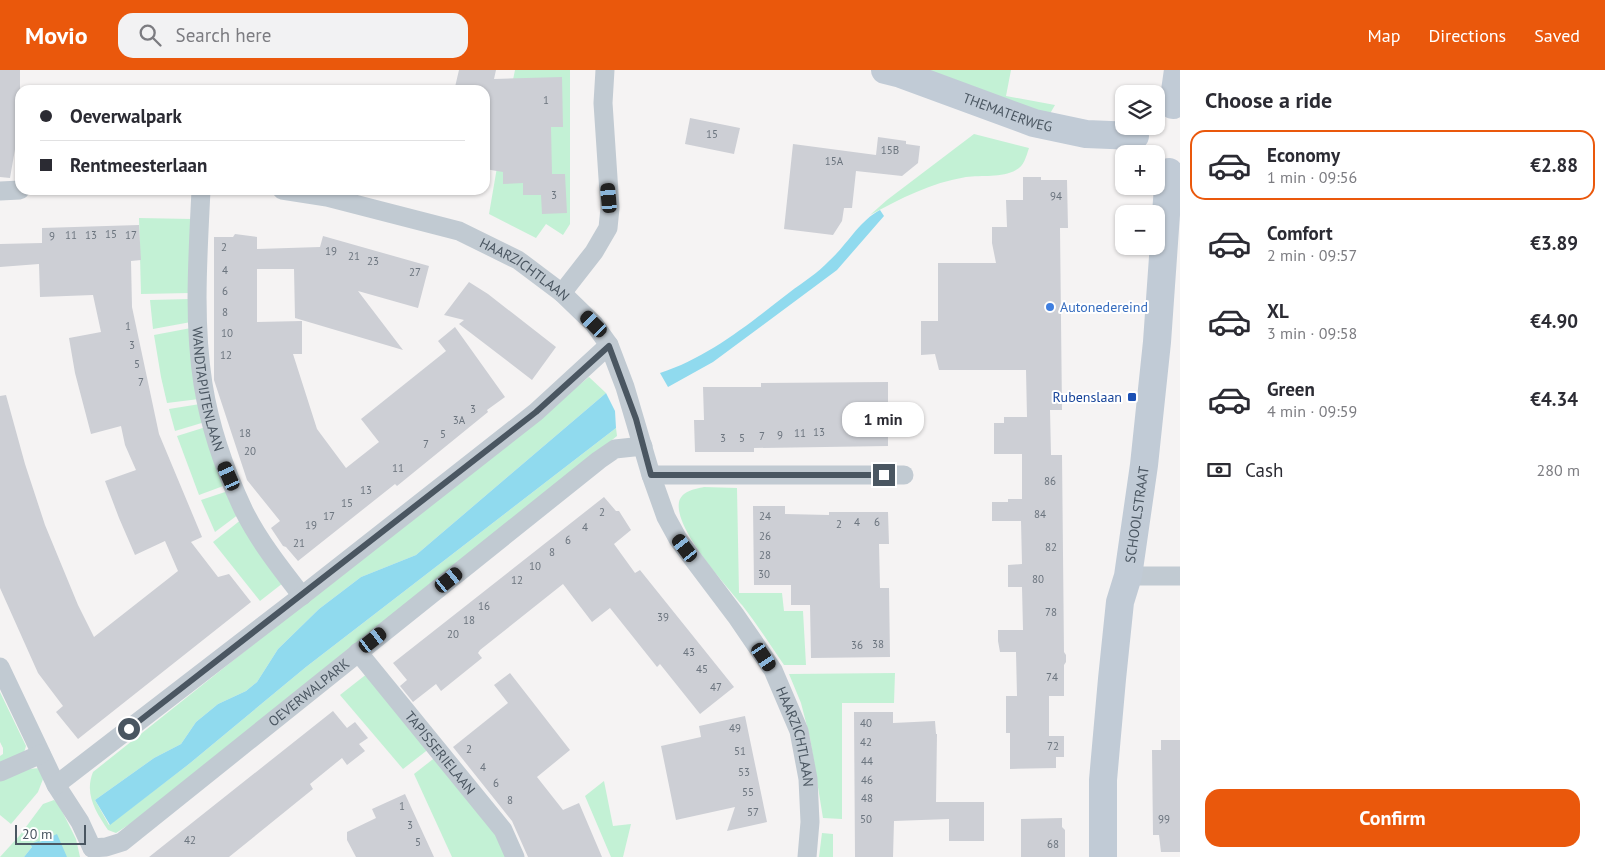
<!DOCTYPE html>
<html lang="en">
<head>
<meta charset="utf-8">
<style>
	:root { --surface:#fff; --page:#f2f2f3; --text:#2b2b33; --muted:#7c7c81; --line:#e1e1e2; --accent:#ea580c }
	body { margin:0; font-family:"PT Sans",sans-serif; background:var(--page); color:var(--text); height:100vh; display:flex; flex-direction:column; font-size:19px; white-space:nowrap }
	* { box-sizing:border-box; margin:0 }
	p { font-size:16px; color:var(--muted) }
	.icon { flex:none; width:28px; height:28px; fill:none; stroke:currentColor; stroke-width:2; stroke-linecap:round; stroke-linejoin:round }
	.map { position:relative; flex:1; overflow:hidden }
	.side { display:flex; flex-direction:column; background:var(--surface); width:425px }
	.side>* { flex:none }
	.top-card { position:absolute; left:15px; top:15px; width:475px; height:110px; border-radius:15px; box-shadow:0 1px 4px #0004; display:grid; align-content:center; height:110px; padding:0 25px; background:var(--surface) }
	.tools { position:absolute; left:1115px; top:15px; display:grid; gap:10px }
	.tools a { display:grid; place-items:center; width:50px; height:50px; border-radius:10px; background:var(--surface); box-shadow:0 1px 4px #0004; font-size:25px }
	.scale { position:absolute; left:15px; bottom:12px; width:71px; box-sizing:border-box; padding-left:5px; border:2px solid #4a5661; border-top:0; font-size:14px; line-height:18px; white-space:nowrap; color:#4a5661; -webkit-text-stroke:4px #fff; paint-order:stroke }
	.end { position:absolute; width:22px; height:22px; margin:-11px; border:6px solid #4a5661; background:#fff; box-shadow:0 0 0 2px #fff }
	.from { border-radius:50% }
	.bubble { position:absolute; height:35px; border-radius:15px; background:var(--surface); box-shadow:0 1px 4px #0004; font-size:16px; font-weight:600; line-height:35px; text-align:center }
	.car { position:absolute; width:15px; height:30px; margin:-15px -8px; border-radius:6px; box-shadow:0 0 4px 1px #0007; background:linear-gradient(#222 24%,#8ab4d8 0 40%,#222 0 76%,#8ab4d8 0 86%,#222 0) }
	.top-card b { display:flex; align-items:center; gap:18px; height:48px; font-size:19px }
	.top-card b+b { border-top:1px solid var(--line) }
	.top-card i { width:12px; height:12px; background:var(--text) }
	ul { padding:0; list-style:none }
	li { display:flex; align-items:center; gap:15px; height:70px; margin:0 10px 8px; padding:0 15px; border:2px solid transparent; border-radius:15px }
	li div { flex:1 }
	li b { display:block; font-size:19px }
	li em { font-style:normal; font-weight:600 }
	li.active { border-color:var(--accent) }
	li>.icon { width:45px; height:45px; stroke-width:1.5 }
	h2 { padding:0 25px; font-size:22px; line-height:60px }
	.pay { display:flex; align-items:center; gap:12px; height:55px; padding:0 25px; font-size:19px }
	.pay p { margin-inline-start:auto }
	.cta { display:flex; gap:10px; margin-top:auto; padding:10px 25px }
	.cta a { flex:1; height:58px; border-radius:15px; background:var(--accent); color:#fff; font-size:20px; font-weight:600; line-height:58px; text-align:center }
	header { display:flex; align-items:center; gap:30px; box-sizing:border-box; height:70px; padding:0 25px; background:var(--accent); color:#fff }
	header strong { font-size:24px }
	nav { display:flex; gap:28px; margin-inline-start:auto; font-size:18px }
	.search { width:350px; height:45px; background:var(--page); display:flex; align-items:center; gap:12px; box-sizing:border-box; padding:0 18px; border-radius:15px; color:var(--muted); font-size:19px }
	main { display:flex; flex:1; min-height:0 }
	.map>svg:first-child { display:block }
</style>
</head>
<body>
<header>
<strong>Movio</strong>
<div class="search"><svg class="icon" aria-label="search" viewBox="0 0 24 24"><circle cx="10" cy="10" r="6"/><path d="M15 15l6 6"/></svg>Search here</div>
<nav><a>Map</a><a>Directions</a><a>Saved</a></nav>
</header>
<main>
<div class="map">
<svg width="1180" height="787" viewBox="0 0 1180 787">
	<rect width="100%" height="100%" fill="#f5f3f3"/>
	<g fill="#c3f1d5">
		<polygon points="515,0 570,0 570,154 563,165 546,154 536,168 489,144 507,39"/>
		<polygon points="919,0 1011,0 1006,26 1055,35 1048,47"/>
		<path d="M974,64l55,14c-3,9 -5,18 -13,22 -14,8 -35,5 -50,7 -36,6 -64,21 -96,38l17,-15z"/>
		<polygon points="139,148 192,149 190,223 141,224"/>
		<polygon points="190,229 191,252 153,259 150,230"/>
		<polygon points="191,258 199,329 167,333 161,307 154,265"/>
		<path d="M589,307l17,16 -190,162 -55,22 -42,32 -41,40 -21,33 -11,9 -28,13 -22,18 -15,22 -27,14 -59,42 14,25 80,-61 117,-97 310,-239 1,8 -484,386 -17,11 -8,-3c-12,-18 -24,-36 -15,-58z"/>
		<polygon points="200,334 205,352 175,361 169,339"/>
		<polygon points="206,357 226,415 199,425 177,366"/>
		<path d="M704,417l33,1 2,105h43l2,18h19l3,54h-22c-14,-20 -27,-41 -42,-60 -16,-20 -68,-76 -63,-103 3,-11 15,-13 25,-15z"/>
		<polygon points="228,421 239,444 215,462 201,430"/>
		<polygon points="242,449 283,513 260,531 213,472"/>
		<polygon points="368,603 430,678 403,699 340,625"/>
		<polygon points="895,603 894,633 842,633 842,749 823,748 810,668 801,633 789,604"/>
		<polygon points="0,622 26,676 22,689 0,697 0,686 3,684 3,678 0,672"/>
		<polygon points="437,686 495,760 506,787 452,787 414,704"/>
		<polygon points="40,698 43,709 38,722 11,754 0,745 0,709 28,699"/>
		<polygon points="604,711 613,756 631,754 623,787 611,787 585,726"/>
		<polygon points="54,730 58,733 76,769 80,787 67,787 40,773 31,775 32,777 24,787 0,787 20,765 43,734"/>
		<polygon points="822,763 833,764 833,787 819,787"/>
	</g>
	<g fill="#90daee">
		<path d="M880,140l4,6 -47,54 -124,92 -45,25 -8,-14c49,-16 90,-50 130,-81 13,-10 28,-19 39,-31 18,-16 30,-40 51,-51z"/>
		<polygon points="606,323 615,341 616,358 306,597 189,694 110,755 95,730 154,688 181,674 196,652 218,634 246,621 257,612 278,579 319,539 361,507 416,485"/>
		<polygon points="57,764 67,787 24,787 32,777 30,774 39,771 40,772"/>
	</g>
	<g fill="#cdcfd5">
		<polygon points="0,0 20,0 20,63 18,62 10,108 0,107"/>
		<polygon points="459,0 496,0 494,9 562,7 563,57 551,57 552,104 565,104 567,143 542,144 541,125 523,125 523,113 503,114 503,102 485,99 485,20 467,20 455,17"/>
		<polygon points="690,48 740,58 734,84 685,74"/>
		<polygon points="878,67 906,71 906,74 920,76 918,93 902,106 856,101 852,138 844,138 842,151 833,165 784,159 793,74 876,85"/>
		<polygon points="1023,107 1041,107 1041,110 1067,110 1068,158 1060,158 1062,340 1050,340 1051,385 1062,385 1064,582 1066,585 1066,592 1064,595 1064,626 1049,626 1049,666 1064,666 1064,687 1056,687 1056,698 1010,699 1010,663 1006,663 1006,626 1017,626 1016,582 1000,582 998,571 998,560 1023,560 1022,517 1008,517 1008,495 1022,494 1021,451 992,451 992,432 1008,432 1008,429 1022,429 1022,384 994,384 994,353 1004,353 1004,347 1027,347 1026,300 939,300 935,284 921,285 921,251 938,251 938,193 996,193 992,173 992,157 1007,157 1006,130 1023,130"/>
		<polygon points="139,155 141,190 131,191 132,237 159,364 202,467 191,472 218,507 229,504 251,532 78,669 56,642 63,636 38,603 0,518 0,326 6,325 25,394 45,455 78,535 94,567 178,501 165,471 135,485 119,448 105,411 136,400 125,375 121,356 91,364 75,303 69,268 101,262 93,225 40,227 39,194 0,197 0,174 42,173 42,158"/>
		<polygon points="235,164 257,167 257,179 320,177 323,166 429,196 418,238 358,221 403,280 295,248 294,199 257,199 257,252 302,251 302,284 293,284 317,359 346,398 379,372 361,349 446,281 438,271 455,257 505,327 487,340 488,342 413,403 397,416 395,414 298,491 286,477 283,476 271,458 280,451 247,410 214,310 214,167 233,167"/>
		<polygon points="469,212 488,224 556,277 532,310 459,254 464,250 444,245"/>
		<polygon points="888,312 888,376 754,378 754,382 695,382 694,350 704,350 703,317 761,317 761,313"/>
		<polygon points="604,427 616,441 619,441 631,460 614,474 635,503 640,500 734,617 700,644 660,594 657,597 610,538 592,552 563,514 480,580 478,583 482,588 441,621 436,614 413,632 400,616 407,610 393,593"/>
		<polygon points="753,436 785,436 785,444 829,445 829,442 888,442 889,474 879,474 880,518 889,518 890,587 811,588 810,535 791,535 791,515 754,515"/>
		<polygon points="510,603 570,680 537,707 563,740 579,733 602,787 528,787 512,751 453,677 508,633 494,615"/>
		<polygon points="333,641 347,658 355,652 368,668 359,674 365,681 347,695 342,688 310,714 313,719 229,787 149,787"/>
		<polygon points="854,642 893,642 893,653 935,651 936,664 937,664 936,732 984,732 984,771 949,771 949,749 894,751 893,787 855,787"/>
		<polygon points="745,646 767,752 727,761 735,737 676,750 661,676 701,667 699,656"/>
		<polygon points="1161,670 1180,670 1180,782 1161,782 1159,765 1153,765 1152,680 1161,680"/>
		<polygon points="405,724 434,787 356,787 347,770 347,762 376,748 372,739"/>
		<polygon points="1062,748 1062,757 1065,760 1065,787 1021,787 1021,749"/>
	</g>
	<g fill="none" stroke-linecap="round" stroke-linejoin="round">
		<g stroke="#c1cad2" stroke-width="19">
			<path id="s1" d="M201,120c-3,64 -8,130 2,194 7,44 22,87 41,127 15,30 37,58 58,85"/>
			<path id="s2" d="M282,120l45,7 132,34 59,29 44,33 32,31 15,21 16,42 26,88 15,42 12,22 58,77 37,54 26,61 9,48 2,43 -3,35"/>
			<polyline points="0,121 20,120"/>
			<polyline points="562,223 594,182 608,158 610,138 603,33 605,0"/>
			<polyline points="651,405 904,405"/>
			<polyline points="1128,506 1180,506"/>
			<path id="s3" d="M358,582l145,178 12,27"/>
			<polyline points="0,597 56,715 80,752 92,778"/>
			<polyline points="0,702 41,684"/>
			<polyline points="56,715 308,521 536,342 609,275"/>
			<path id="s4" d="M92,778l14,-1 16,-5 477,-382 16,-11 28,-3"/>
		</g>
		<g stroke="#c1cbd6" stroke-width="28">
			<path id="s5" d="M885,0l16,4 133,49 52,11 49,2"/>
			<polyline points="1173,35 1178,0"/>
			<path id="s6" d="M1103,787v-77l9,-101 8,-77 8,-26 16,-111 13,-123 12,-170"/>
		</g>
	</g>
	<g fill="none" stroke-linecap="round" stroke-linejoin="round">
		<polyline stroke="#4a5661" stroke-width="6" points="129,659 536,342 609,276 636,349 651,405 884,405"/>
	</g>
	<circle fill="#3f7fe0" stroke="#fff" stroke-width="2" cx="1050" cy="237" r="5"/>
	<rect fill="#1a4fb4" stroke="#fff" stroke-width="2" x="1127" y="322" width="10" height="10" rx="2.5"/>
	<g text-anchor="middle" dominant-baseline="central" stroke-width="4" stroke-linejoin="round" paint-order="stroke">
		<g font-size="11" fill="#6b747e">
			<text x="546" y="30">1</text>
			<text x="712" y="64">15</text>
			<text x="890" y="80">15B</text>
			<text x="834" y="91">15A</text>
			<text x="554" y="125">3</text>
			<text x="1056" y="126">94</text>
			<text x="111" y="164">15</text>
			<text x="71" y="165">11</text>
			<text x="91" y="165">13</text>
			<text x="131" y="165">17</text>
			<text x="52" y="166">9</text>
			<text x="224" y="177">2</text>
			<text x="331" y="181">19</text>
			<text x="354" y="186">21</text>
			<text x="373" y="191">23</text>
			<text x="225" y="200">4</text>
			<text x="415" y="202">27</text>
			<text x="225" y="221">6</text>
			<text x="225" y="242">8</text>
			<text x="128" y="256">1</text>
			<text x="227" y="263">10</text>
			<text x="132" y="275">3</text>
			<text x="226" y="285">12</text>
			<text x="137" y="294">5</text>
			<text x="141" y="312">7</text>
			<text x="473" y="339">3</text>
			<text x="459" y="350">3A</text>
			<text x="819" y="362">13</text>
			<text x="245" y="363">18</text>
			<text x="800" y="363">11</text>
			<text x="443" y="364">5</text>
			<text x="780" y="365">9</text>
			<text x="762" y="366">7</text>
			<text x="723" y="368">3</text>
			<text x="742" y="368">5</text>
			<text x="426" y="374">7</text>
			<text x="250" y="381">20</text>
			<text x="398" y="398">11</text>
			<text x="1050" y="411">86</text>
			<text x="366" y="420">13</text>
			<text x="347" y="433">15</text>
			<text x="602" y="442">2</text>
			<text x="1040" y="444">84</text>
			<text x="329" y="446">17</text>
			<text x="765" y="446">24</text>
			<text x="857" y="452">4</text>
			<text x="877" y="452">6</text>
			<text x="839" y="454">2</text>
			<text x="311" y="455">19</text>
			<text x="585" y="457">4</text>
			<text x="765" y="466">26</text>
			<text x="568" y="470">6</text>
			<text x="299" y="473">21</text>
			<text x="1051" y="477">82</text>
			<text x="552" y="482">8</text>
			<text x="765" y="485">28</text>
			<text x="535" y="496">10</text>
			<text x="764" y="504">30</text>
			<text x="1038" y="509">80</text>
			<text x="517" y="510">12</text>
			<text x="484" y="536">16</text>
			<text x="1051" y="542">78</text>
			<text x="663" y="547">39</text>
			<text x="469" y="550">18</text>
			<text x="453" y="564">20</text>
			<text x="878" y="574">38</text>
			<text x="857" y="575">36</text>
			<text x="689" y="582">43</text>
			<text x="702" y="599">45</text>
			<text x="1052" y="607">74</text>
			<text x="716" y="617">47</text>
			<text x="866" y="653">40</text>
			<text x="735" y="658">49</text>
			<text x="866" y="672">42</text>
			<text x="1053" y="676">72</text>
			<text x="469" y="679">2</text>
			<text x="740" y="681">51</text>
			<text x="867" y="691">44</text>
			<text x="483" y="697">4</text>
			<text x="744" y="702">53</text>
			<text x="867" y="710">46</text>
			<text x="496" y="713">6</text>
			<text x="748" y="722">55</text>
			<text x="867" y="728">48</text>
			<text x="510" y="730">8</text>
			<text x="402" y="736">1</text>
			<text x="753" y="742">57</text>
			<text x="866" y="749">50</text>
			<text x="1164" y="749">99</text>
			<text x="410" y="755">3</text>
			<text x="190" y="770">42</text>
			<text x="418" y="772">5</text>
			<text x="1053" y="774">68</text>
		</g>
		<g font-size="14" fill="#4a5661" stroke="#fff">
			<text stroke="none"><textPath href="#s5" startOffset="130">THEMATERWEG</textPath></text>
			<text stroke="none"><textPath href="#s2" startOffset="258">HAARZICHTLAAN</textPath></text>
			<text stroke="none"><textPath href="#s1" startOffset="200">WANDTAPIJTENLAAN</textPath></text>
			<text stroke="none"><textPath href="#s6" startOffset="345">SCHOOLSTRAAT</textPath></text>
			<text stroke="none"><textPath href="#s4" startOffset="270">OEVERWALPARK</textPath></text>
			<text stroke="none"><textPath href="#s2" startOffset="812">HAARZICHTLAAN</textPath></text>
			<text stroke="none"><textPath href="#s3" startOffset="130">TAPISSERIELAAN</textPath></text>
		</g>
		<g font-size="14" fill="#366cbe" stroke="#fff" text-anchor="start">
			<text x="1060" y="237">Autonedereind</text>
		</g>
		<g font-size="14" fill="#164399" stroke="#fff" text-anchor="end">
			<text x="1122" y="327">Rubenslaan</text>
		</g>
	</g>
</svg>
<div class="tools">
<a><svg class="icon" aria-label="layers" viewBox="0 0 24 24"><path d="M12 4l9 5-9 5-9-5zM3 14l9 5 9-5"/></svg></a>
<a>+</a>
<a>−</a>
</div>
<div class="scale">20 m</div>
<i class="end from" style="left:129px;top:659px"></i>
<i class="end" style="left:884px;top:405px"></i>
<div class="bubble" style="left:842px;top:332px;width:82px">1 min</div>
<i class="car" style="left:609px;top:128px;rotate:355deg"></i>
<i class="car" style="left:594px;top:254px;rotate:315deg"></i>
<i class="car" style="left:229px;top:406px;rotate:336deg"></i>
<i class="car" style="left:685px;top:478px;rotate:323deg"></i>
<i class="car" style="left:449px;top:510px;rotate:51deg"></i>
<i class="car" style="left:373px;top:570px;rotate:52deg"></i>
<i class="car" style="left:764px;top:587px;rotate:146deg"></i>
<div class="top-card">
<b><i class="from"></i>Oeverwalpark</b>
<b><i></i>Rentmeesterlaan</b>
</div>
</div>
<section class="side">
<h2>Choose a ride</h2>
<ul>
<li class="active"><svg class="icon" aria-label="car" viewBox="0 0 24 24"><path d="M5 17H2v-5l4-1 3-4h7l3 4 3 1v5h-3M9 17h6M6 11h13"/><circle cx="7" cy="17" r="2"/><circle cx="17" cy="17" r="2"/></svg><div><b>Economy</b><p>1 min · 09:56</p></div><em>€2.88</em></li>
<li><svg class="icon" aria-label="car" viewBox="0 0 24 24"><path d="M5 17H2v-5l4-1 3-4h7l3 4 3 1v5h-3M9 17h6M6 11h13"/><circle cx="7" cy="17" r="2"/><circle cx="17" cy="17" r="2"/></svg><div><b>Comfort</b><p>2 min · 09:57</p></div><em>€3.89</em></li>
<li><svg class="icon" aria-label="car" viewBox="0 0 24 24"><path d="M5 17H2v-5l4-1 3-4h7l3 4 3 1v5h-3M9 17h6M6 11h13"/><circle cx="7" cy="17" r="2"/><circle cx="17" cy="17" r="2"/></svg><div><b>XL</b><p>3 min · 09:58</p></div><em>€4.90</em></li>
<li><svg class="icon" aria-label="car" viewBox="0 0 24 24"><path d="M5 17H2v-5l4-1 3-4h7l3 4 3 1v5h-3M9 17h6M6 11h13"/><circle cx="7" cy="17" r="2"/><circle cx="17" cy="17" r="2"/></svg><div><b>Green</b><p>4 min · 09:59</p></div><em>€4.34</em></li>
</ul>
<div class="pay"><svg class="icon" aria-label="cash" viewBox="0 0 24 24"><path d="M3 7h18v10H3z"/><circle cx="12" cy="12" r="2"/></svg>Cash<p>280 m</p></div>
<div class="cta"><a>Confirm</a></div>
</section>
</main>
</body>
</html>
